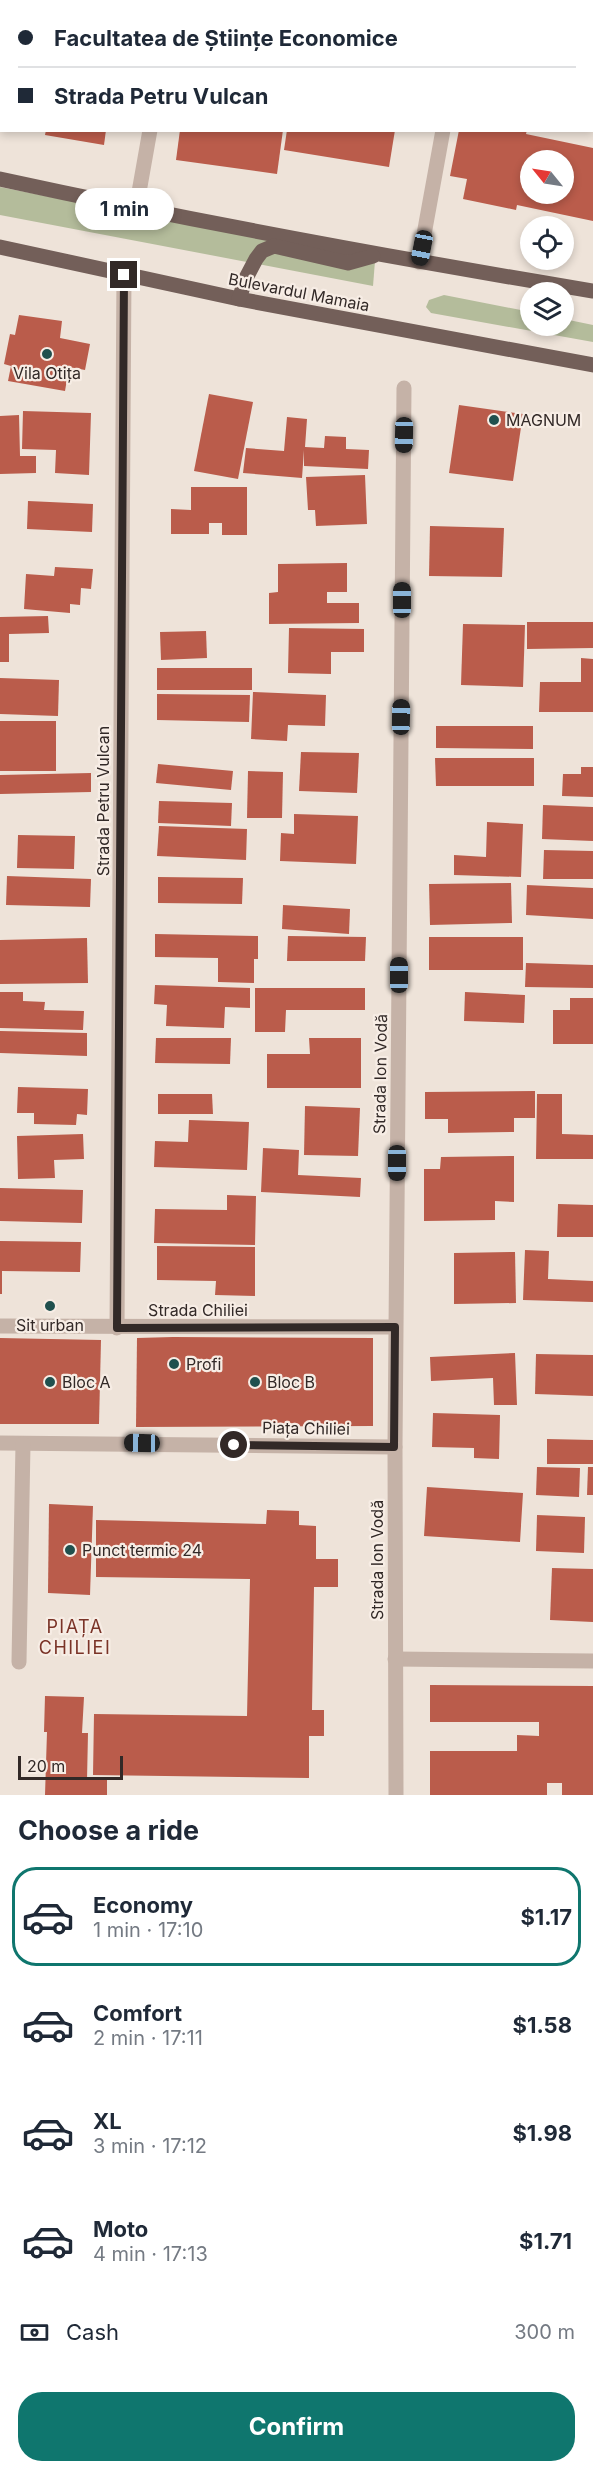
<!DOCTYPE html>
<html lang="en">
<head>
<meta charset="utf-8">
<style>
	:root { --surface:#fff; --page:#f2f2f3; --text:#1f2937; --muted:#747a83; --line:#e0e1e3; --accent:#0f766e }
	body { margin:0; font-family:Inter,sans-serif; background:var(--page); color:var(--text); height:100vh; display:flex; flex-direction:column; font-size:22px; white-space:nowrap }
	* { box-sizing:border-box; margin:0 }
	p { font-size:20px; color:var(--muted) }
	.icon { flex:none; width:33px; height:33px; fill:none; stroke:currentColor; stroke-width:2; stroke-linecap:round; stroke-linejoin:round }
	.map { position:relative; height:1795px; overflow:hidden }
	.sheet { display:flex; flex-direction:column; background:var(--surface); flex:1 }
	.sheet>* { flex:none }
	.top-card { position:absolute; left:0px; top:0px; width:594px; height:132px; box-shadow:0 3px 9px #0003; display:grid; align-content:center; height:132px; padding:0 18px; background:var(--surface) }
	.needle { width:39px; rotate:300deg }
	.tools { position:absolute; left:520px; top:150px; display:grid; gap:12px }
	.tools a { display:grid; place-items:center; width:54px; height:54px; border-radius:50%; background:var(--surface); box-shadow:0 3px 9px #0003; font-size:30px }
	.scale { position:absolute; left:18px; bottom:15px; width:105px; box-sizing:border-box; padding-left:6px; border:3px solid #322927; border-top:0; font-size:16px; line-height:21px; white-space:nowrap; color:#322927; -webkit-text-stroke:4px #f7ede5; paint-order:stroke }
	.end { position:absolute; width:27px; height:27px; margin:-14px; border:8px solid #322927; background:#fff; box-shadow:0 0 0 3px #fff }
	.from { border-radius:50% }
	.bubble { position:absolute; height:42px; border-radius:21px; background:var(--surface); box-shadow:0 3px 9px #0003; font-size:20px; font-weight:700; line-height:42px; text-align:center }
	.car { position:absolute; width:18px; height:36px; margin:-18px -9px; border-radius:8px; box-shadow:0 0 4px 2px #0007; background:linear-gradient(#222 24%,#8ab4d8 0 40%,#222 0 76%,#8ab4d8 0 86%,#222 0) }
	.top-card b { display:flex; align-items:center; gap:21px; height:57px; font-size:22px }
	.top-card b+b { border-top:2px solid var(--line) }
	.top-card i { width:15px; height:15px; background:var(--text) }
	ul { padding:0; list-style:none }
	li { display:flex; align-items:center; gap:18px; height:99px; margin:0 12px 9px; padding:0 6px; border:3px solid transparent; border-radius:24px }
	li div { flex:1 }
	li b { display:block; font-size:22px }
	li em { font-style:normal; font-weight:700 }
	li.active { border-color:var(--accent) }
	li>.icon { width:54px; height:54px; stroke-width:1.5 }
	h2 { padding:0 18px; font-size:27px; line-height:72px }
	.pay { display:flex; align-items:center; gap:15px; height:66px; padding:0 18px; font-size:22px }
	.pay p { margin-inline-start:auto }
	.action { display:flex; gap:12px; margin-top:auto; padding:12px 18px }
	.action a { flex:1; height:69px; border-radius:24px; background:var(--accent); color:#fff; font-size:24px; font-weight:700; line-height:69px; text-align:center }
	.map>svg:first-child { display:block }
</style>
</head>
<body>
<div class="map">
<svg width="593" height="1795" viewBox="0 0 593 1795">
	<rect width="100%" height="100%" fill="#eee3d9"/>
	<g fill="#b4bc9b">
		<polygon points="0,187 375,261 373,286 0,215"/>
		<polygon points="444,295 531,312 531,326 564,326 564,319 593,325 593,342 431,313 426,307 429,300"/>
	</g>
	<g fill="#ba5c4b" fill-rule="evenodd">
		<polygon points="46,130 106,130 104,145 45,135"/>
		<polygon points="180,130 283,130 277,174 176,160"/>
		<polygon points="287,130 395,130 389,167 284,150"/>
		<path d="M459,130h68l-1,4 67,14v73l-76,-16 -1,5 -53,-11 4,-20 -17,-3zM531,160h33v34h-33z"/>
		<polygon points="19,315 62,321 60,338 90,344 85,370 69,367 65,391 8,381 11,366 4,364 10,334 15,335"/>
		<polygon points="209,394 253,402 238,479 194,471"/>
		<polygon points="459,405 523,414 513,481 449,473"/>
		<polygon points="23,411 91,413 89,475 55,473 56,450 22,449"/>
		<polygon points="19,415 20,456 36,456 36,473 0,474 0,416"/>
		<polygon points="287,417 307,419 305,447 324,448 325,436 346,437 346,449 369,450 368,469 304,466 304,450 302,478 243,473 246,448 284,451"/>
		<polygon points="365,475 367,524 316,526 315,510 308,510 306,477"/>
		<polygon points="191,487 247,487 247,535 222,535 222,523 209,523 209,534 171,534 171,509 191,510"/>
		<polygon points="28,501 93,504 92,532 27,529"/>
		<polygon points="430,526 504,528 502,577 429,576"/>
		<polygon points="347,563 347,592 327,592 327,603 359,603 359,623 269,624 269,593 278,592 278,564"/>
		<polygon points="55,567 93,569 91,589 81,588 80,605 70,604 70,613 24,609 26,574 54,576"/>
		<polygon points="48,616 49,633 9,634 9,662 0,662 0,617"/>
		<polygon points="527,622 593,622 593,648 527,649"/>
		<polygon points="463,624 525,625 523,687 461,685"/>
		<polygon points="289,628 364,629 364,652 331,652 331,674 288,673"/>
		<polygon points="206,631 207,658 161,660 160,632"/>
		<polygon points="581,658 593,659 593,712 539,712 540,682 581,682"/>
		<rect x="157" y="668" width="95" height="22"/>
		<polygon points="0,678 59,680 58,716 0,714"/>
		<polygon points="253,692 326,695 325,726 288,725 287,741 251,739"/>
		<polygon points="157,694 250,695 249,722 157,720"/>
		<rect x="0" y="721" width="56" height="50"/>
		<polygon points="436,726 533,726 533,749 436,748"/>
		<polygon points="301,752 359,753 357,793 299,791"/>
		<polygon points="435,758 534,758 534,786 436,786"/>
		<polygon points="158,764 233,771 231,790 156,783"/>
		<polygon points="581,767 593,767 593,797 562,796 563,774 581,774"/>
		<polygon points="248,771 283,772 282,818 247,818"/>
		<polygon points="91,773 91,792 0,794 0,775"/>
		<polygon points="159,801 232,803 231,826 158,823"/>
		<polygon points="543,805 593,807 593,841 542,839"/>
		<polygon points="294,814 358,816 356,864 280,861 281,833 294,834"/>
		<polygon points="487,822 523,824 521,877 454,875 454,855 486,857"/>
		<polygon points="159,826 247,829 246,860 157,856"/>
		<polygon points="18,835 75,836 74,869 17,868"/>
		<polygon points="544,850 593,851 593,879 543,879"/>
		<polygon points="7,876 91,879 90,907 6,905"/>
		<polygon points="158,877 243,878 242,904 158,903"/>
		<polygon points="511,883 512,923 430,925 429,884"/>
		<polygon points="527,885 593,888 593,919 526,915"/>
		<polygon points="283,905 350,909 349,934 282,929"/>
		<polygon points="155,934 258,936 258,959 254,959 254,983 218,982 218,958 155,957"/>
		<polygon points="288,936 366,937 365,961 287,961"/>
		<rect x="429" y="937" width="94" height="33"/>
		<polygon points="87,938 88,983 0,984 0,940"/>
		<polygon points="526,963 593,965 593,988 525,987"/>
		<polygon points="155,985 250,988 250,1008 225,1007 224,1028 166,1026 167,1005 154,1004"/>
		<polygon points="255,988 365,988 365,1010 286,1010 285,1032 255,1032"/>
		<polygon points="0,992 23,992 23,1001 45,1002 44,1010 84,1011 83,1030 0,1028"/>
		<polygon points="465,992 525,995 524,1023 464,1021"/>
		<polygon points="570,998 593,998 593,1044 553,1044 553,1010 570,1010"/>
		<polygon points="0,1031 87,1033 87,1056 0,1053"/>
		<polygon points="156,1038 231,1038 230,1064 155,1063"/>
		<polygon points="309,1038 361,1038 361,1088 267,1088 267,1054 310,1054"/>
		<polygon points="18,1087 88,1089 87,1115 77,1114 76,1125 34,1124 34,1113 17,1113"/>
		<polygon points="535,1091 535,1118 514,1118 514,1132 448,1133 448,1119 425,1119 425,1092"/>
		<polygon points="158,1094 212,1094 213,1114 158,1114"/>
		<polygon points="537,1094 562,1094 562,1134 593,1135 593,1159 536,1159"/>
		<polygon points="305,1106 360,1108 358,1156 304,1155"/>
		<polygon points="189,1120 249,1122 247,1170 154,1167 155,1141 188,1142"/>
		<polygon points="83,1134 84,1159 54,1160 55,1178 18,1179 17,1136"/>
		<polygon points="263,1148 299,1150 298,1175 361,1178 360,1197 261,1192"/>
		<polygon points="514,1156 514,1202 495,1201 495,1220 424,1221 424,1169 440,1169 441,1157"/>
		<polygon points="0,1188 83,1190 82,1223 0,1221"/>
		<polygon points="227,1195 256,1196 255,1245 154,1243 155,1209 227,1210"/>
		<polygon points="558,1204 593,1205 593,1237 557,1237"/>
		<polygon points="0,1241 81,1242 80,1272 2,1271 2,1294 0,1294"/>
		<polygon points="157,1246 255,1247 255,1296 215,1295 216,1281 157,1280"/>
		<polygon points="525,1250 549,1251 548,1279 593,1281 593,1302 523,1300"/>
		<polygon points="515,1252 516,1303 454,1304 454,1253"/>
		<polygon points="173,1337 373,1338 373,1426 136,1427 137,1338"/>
		<polygon points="0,1338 101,1340 99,1424 0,1424"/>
		<polygon points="515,1353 517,1405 494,1405 493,1378 431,1381 430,1357"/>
		<polygon points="536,1354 593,1355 593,1396 535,1394"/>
		<polygon points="433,1413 500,1415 499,1459 474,1458 474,1448 432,1447"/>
		<polygon points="547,1439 593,1440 593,1464 547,1464"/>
		<polygon points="537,1467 580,1468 579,1497 536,1495"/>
		<polygon points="588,1467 593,1467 593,1495 587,1495"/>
		<polygon points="427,1487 523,1493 520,1542 424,1536"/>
		<polygon points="49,1504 93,1506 90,1595 48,1593"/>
		<polygon points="267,1510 299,1511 299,1525 316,1526 316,1559 338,1559 338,1587 314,1587 312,1710 324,1710 324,1736 309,1736 309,1778 93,1775 94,1714 247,1716 250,1579 96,1577 96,1520 266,1524"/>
		<polygon points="537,1515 585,1517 584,1553 536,1551"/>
		<polygon points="552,1568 593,1569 593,1622 550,1620"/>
		<polygon points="430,1685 593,1686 593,1795 562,1795 562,1783 547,1783 547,1795 430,1795 430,1751 517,1751 517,1735 539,1736 539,1722 430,1722"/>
		<polygon points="45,1696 84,1697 82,1733 88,1733 87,1780 107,1780 107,1795 45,1795 47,1732 44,1732"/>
	</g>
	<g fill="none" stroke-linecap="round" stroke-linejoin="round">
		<g stroke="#c5b2a7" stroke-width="15">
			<polyline points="175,2 176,0"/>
			<polyline points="466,2 467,0"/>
			<polyline points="136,209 150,130"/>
			<polyline points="419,262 443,130"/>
			<polyline points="0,1326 395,1327"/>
			<polyline points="117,1328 124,275"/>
			<polyline points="0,1443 395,1447"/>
			<polyline points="395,1659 593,1661"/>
			<polyline points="19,1662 23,1444"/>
			<polyline points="396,1795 395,1447 404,388"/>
		</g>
		<g stroke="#735f59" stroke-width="15">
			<path d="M0,179c197,43 394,79 593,112"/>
			<polyline points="0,247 239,299 593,365"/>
			<polyline points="239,299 246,278 256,259 262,251 274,246 348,263 373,256"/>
		</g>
	</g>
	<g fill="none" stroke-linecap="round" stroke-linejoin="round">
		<polyline stroke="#322927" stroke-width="8" points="124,275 117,1328 395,1327 394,1447 234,1445"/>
	</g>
	<g fill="#20504e" stroke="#f7ede5" stroke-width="2">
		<circle cx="47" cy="354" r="6"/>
		<circle cx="494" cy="420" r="6"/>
		<circle cx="50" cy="1306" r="6"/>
		<circle cx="174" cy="1364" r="6"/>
		<circle cx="50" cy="1382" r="6"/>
		<circle cx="255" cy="1382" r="6"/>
		<circle cx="70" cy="1550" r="6"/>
	</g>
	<g text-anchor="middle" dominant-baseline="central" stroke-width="4.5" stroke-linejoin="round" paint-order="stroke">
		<g font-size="16" fill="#322927" stroke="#f7ede5">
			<text transform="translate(299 292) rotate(11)">Bulevardul Mamaia</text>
			<text transform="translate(103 801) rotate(-90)">Strada Petru Vulcan</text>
			<text transform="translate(380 1074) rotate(-89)">Strada Ion Vodă</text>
			<text x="198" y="1310">Strada Chiliei</text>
			<text transform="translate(306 1428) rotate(1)">Piața Chiliei</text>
			<text transform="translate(377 1560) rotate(-90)">Strada Ion Vodă</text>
		</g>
		<g font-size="16" fill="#322927" stroke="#f7ede5" text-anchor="start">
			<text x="47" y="373" text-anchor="middle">Vila Otița</text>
			<text x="506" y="420">MAGNUM</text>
			<text x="50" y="1325" text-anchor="middle">Sit urban</text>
			<text x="186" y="1364">Profi</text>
			<text x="62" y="1382">Bloc A</text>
			<text x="267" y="1382">Bloc B</text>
			<text x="82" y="1550">Punct termic 24</text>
		</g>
		<g font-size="18" letter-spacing="1.5" fill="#7a3327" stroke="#f7ede5">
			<text x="75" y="1626">PIAȚA<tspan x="75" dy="21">CHILIEI</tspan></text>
		</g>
	</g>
</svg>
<div class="tools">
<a><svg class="needle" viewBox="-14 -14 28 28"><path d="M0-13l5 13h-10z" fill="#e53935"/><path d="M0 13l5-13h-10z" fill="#747a83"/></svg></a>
<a><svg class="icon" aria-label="locate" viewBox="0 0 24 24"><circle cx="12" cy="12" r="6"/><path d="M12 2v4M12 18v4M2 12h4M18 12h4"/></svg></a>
<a><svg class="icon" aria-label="layers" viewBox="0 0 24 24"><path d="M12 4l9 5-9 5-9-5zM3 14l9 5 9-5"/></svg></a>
</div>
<div class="scale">20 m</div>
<i class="end from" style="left:234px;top:1445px"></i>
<i class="end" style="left:124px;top:275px"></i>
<div class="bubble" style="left:75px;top:188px;width:99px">1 min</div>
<i class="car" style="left:422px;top:248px;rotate:191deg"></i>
<i class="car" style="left:404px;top:435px;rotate:181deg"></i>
<i class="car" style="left:402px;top:600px;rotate:0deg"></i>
<i class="car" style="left:401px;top:717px;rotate:1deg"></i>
<i class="car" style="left:399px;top:975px;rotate:0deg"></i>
<i class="car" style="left:397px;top:1163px;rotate:180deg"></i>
<i class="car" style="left:142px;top:1443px;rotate:271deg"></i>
<div class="top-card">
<b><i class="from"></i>Facultatea de Științe Economice</b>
<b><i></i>Strada Petru Vulcan</b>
</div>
</div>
<section class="sheet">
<h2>Choose a ride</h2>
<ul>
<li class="active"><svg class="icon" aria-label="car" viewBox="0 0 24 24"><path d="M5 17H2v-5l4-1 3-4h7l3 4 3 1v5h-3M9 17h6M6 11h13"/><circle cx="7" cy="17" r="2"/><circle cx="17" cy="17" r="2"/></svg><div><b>Economy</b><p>1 min · 17:10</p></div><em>$1.17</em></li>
<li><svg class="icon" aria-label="car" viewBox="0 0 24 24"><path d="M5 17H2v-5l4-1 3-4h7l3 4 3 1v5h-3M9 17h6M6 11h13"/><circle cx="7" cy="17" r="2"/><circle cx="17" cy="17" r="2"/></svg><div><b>Comfort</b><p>2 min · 17:11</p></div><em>$1.58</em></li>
<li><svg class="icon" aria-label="car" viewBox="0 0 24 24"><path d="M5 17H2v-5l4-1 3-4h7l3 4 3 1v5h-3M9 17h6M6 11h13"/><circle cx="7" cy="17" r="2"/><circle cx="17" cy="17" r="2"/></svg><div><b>XL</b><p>3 min · 17:12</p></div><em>$1.98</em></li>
<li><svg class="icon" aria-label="car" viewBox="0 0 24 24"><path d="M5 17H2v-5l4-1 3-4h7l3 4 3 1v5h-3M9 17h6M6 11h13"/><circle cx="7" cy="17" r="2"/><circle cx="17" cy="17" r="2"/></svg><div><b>Moto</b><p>4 min · 17:13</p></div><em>$1.71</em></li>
</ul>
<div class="pay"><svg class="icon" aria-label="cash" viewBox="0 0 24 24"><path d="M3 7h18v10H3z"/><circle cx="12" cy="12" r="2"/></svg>Cash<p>300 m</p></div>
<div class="action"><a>Confirm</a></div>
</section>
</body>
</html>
